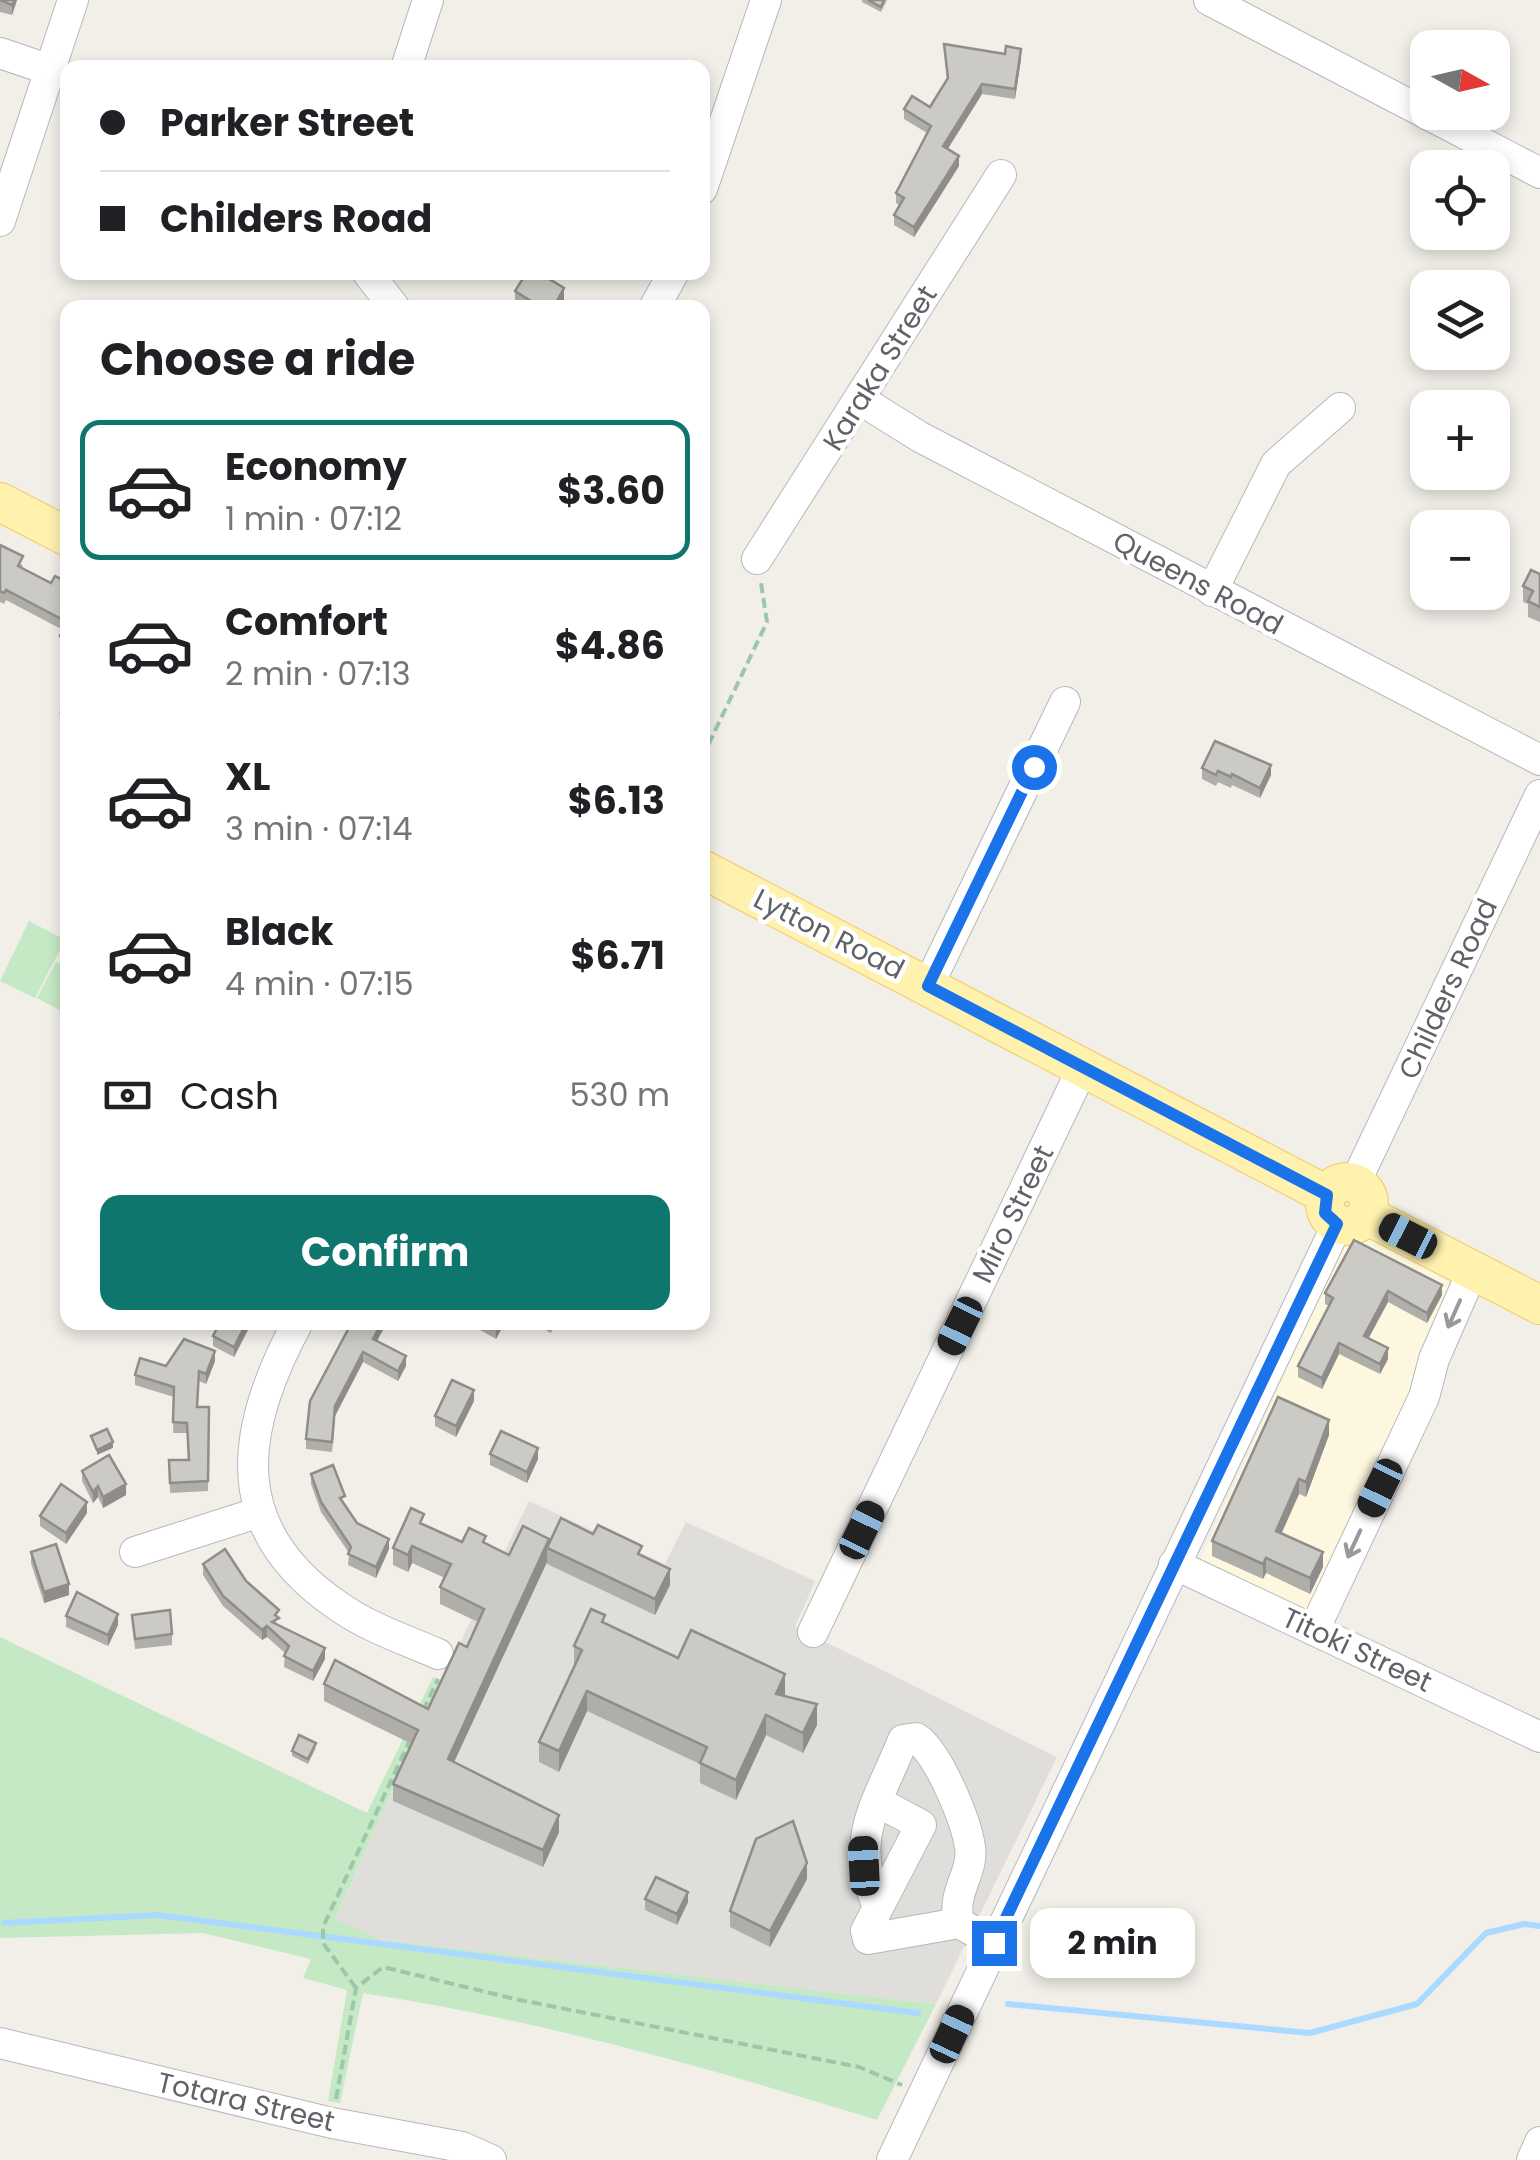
<!DOCTYPE html>
<html lang="en">
<head>
<meta charset="utf-8">
<style>
	:root { --surface:#fff; --page:#f2f2f2; --text:#202124; --muted:#757577; --line:#e0e0e0; --accent:#0f766e }
	body { margin:0; font-family:Poppins,sans-serif; background:var(--page); color:var(--text); height:100vh; display:flex; flex-direction:column; font-size:38px; white-space:nowrap }
	* { box-sizing:border-box; margin:0 }
	p { font-size:32px; color:var(--muted) }
	.icon { flex:none; width:55px; height:55px; fill:none; stroke:currentColor; stroke-width:2; stroke-linecap:round; stroke-linejoin:round }
	.map { position:relative; flex:1; overflow:hidden }
	.panel { position:absolute; left:60px; top:300px; width:650px; height:1030px; display:flex; flex-direction:column; background:var(--surface); border-radius:20px; box-shadow:0 5px 15px #0003 }
	.panel>* { flex:none }
	.top-card { position:absolute; left:60px; top:60px; width:650px; height:220px; border-radius:20px; box-shadow:0 5px 15px #0003; display:grid; align-content:center; height:220px; padding:0 40px; background:var(--surface) }
	.needle { width:65px; rotate:98deg }
	.fabs { position:absolute; left:1410px; top:30px; display:grid; gap:20px }
	.fabs a { display:grid; place-items:center; width:100px; height:100px; border-radius:20px; background:var(--surface); box-shadow:0 5px 15px #0003; font-size:50px }
	.end { position:absolute; width:45px; height:45px; margin:-22px; border:12px solid #1a73e8; background:#fff; box-shadow:0 0 0 5px #fff }
	.from { border-radius:50% }
	.bubble { position:absolute; height:70px; border-radius:20px; background:var(--surface); box-shadow:0 5px 15px #0003; font-size:32px; font-weight:700; line-height:70px; text-align:center }
	.car { position:absolute; width:30px; height:60px; margin:-30px -15px; border-radius:12px; box-shadow:0 0 8px 2px #0007; background:linear-gradient(#222 24%,#8ab4d8 0 40%,#222 0 76%,#8ab4d8 0 86%,#222 0) }
	.top-card b { display:flex; align-items:center; gap:35px; height:95px; font-size:38px }
	.top-card b+b { border-top:2px solid var(--line) }
	.top-card i { width:25px; height:25px; background:var(--text) }
	ul { padding:0; list-style:none }
	li { display:flex; align-items:center; gap:30px; height:140px; margin:0 20px 15px; padding:0 20px; border:5px solid transparent; border-radius:20px }
	li div { flex:1 }
	li b { display:block; font-size:38px }
	li em { font-style:normal; font-weight:700 }
	li.current { border-color:var(--accent) }
	li>.icon { width:90px; height:90px; stroke-width:1.5 }
	h2 { padding:0 40px; font-size:45px; line-height:120px }
	.pay { display:flex; align-items:center; gap:25px; height:110px; padding:0 40px; font-size:38px }
	.pay p { margin-inline-start:auto }
	.primary-button { display:flex; gap:20px; margin-top:auto; padding:20px 40px }
	.primary-button a { flex:1; height:115px; border-radius:20px; background:var(--accent); color:#fff; font-size:40px; font-weight:700; line-height:115px; text-align:center }
	.map>svg:first-child { display:block }
</style>
</head>
<body>
<div class="map">
<svg width="1540" height="2160" viewBox="0 0 1540 2160">
	<rect width="100%" height="100%" fill="#f1efe8"/>
	<polygon fill="#fef7e0" points="1371,1237 1458,1287 1315,1618 1198,1565 1341,1249"/>
	<polygon fill="#e0deda" points="529,1501 665,1564 686,1522 815,1581 795,1627 1057,1757 936,2004 381,1940 335,1920 442,1680"/>
	<g fill="#c5e8c5">
		<polygon points="29,921 65,940 35,998 0,981"/>
		<polygon points="56,962 67,968 67,1014 37,998"/>
		<path d="M0,1637l367,176 66,-136 9,3 -107,239 46,21 555,64 -59,116c-170,-53 -338,-100 -514,-127l-23,110 -12,-2 19,-111 -44,-12 8,-19 -108,-26 -203,5z"/>
	</g>
	<g fill="none" stroke-linecap="round" stroke-linejoin="round">
		<g stroke="#aadaff" stroke-width="6">
			<polyline points="4,1923 157,1915 918,2013"/>
			<polyline points="1008,2004 1310,2033 1417,2004 1486,1933 1524,1924 1540,1926"/>
		</g>
		<g stroke="#b5b8bc" stroke-width="32">
			<g id="minor">
				<polyline points="1209,0 1540,173"/>
				<polyline points="0,53 50,70"/>
				<polyline points="406,68 428,0"/>
				<polyline points="702,189 766,0"/>
				<polyline points="0,221 73,0"/>
				<polyline points="367,272 395,308"/>
				<polyline points="654,308 674,272"/>
				<polyline points="861,400 920,437 1540,760"/>
				<polyline points="757,559 1001,175"/>
				<polyline points="1212,591 1276,464 1340,408"/>
				<polyline points="928,986 1065,702"/>
				<polyline points="1355,1183 1540,795"/>
				<path d="M298,1322c-60,110 -73,209 43,286 29,20 65,32 97,46"/>
				<polyline points="135,1552 260,1512"/>
				<polyline points="1174,1564 1540,1737"/>
				<polyline points="1314,1630 1424,1397 1434,1359 1473,1270"/>
				<polyline points="813,1632 1083,1067"/>
				<polyline points="878,1802 921,1825 866,1931 868,1939 959,1923 975,1932"/>
				<path d="M878,1907c-30,-70 -1,-102 25,-167l13,-2c22,14 50,82 54,109 4,26 -19,45 -11,76"/>
				<polyline points="0,2043 332,2123 462,2147 491,2160"/>
				<polyline points="892,2160 1337,1225"/>
				<polyline points="1532,2160 1540,2142"/>
			</g>
		</g>
		<g stroke="#f2c960" stroke-width="40">
			<g id="major">
				<polyline points="0,502 68,537"/>
				<polyline points="702,869 1327,1195"/>
				<circle cx="1347" cy="1204" r="22"/>
				<polyline points="1366,1215 1540,1305"/>
			</g>
		</g>
		<g stroke="#9cc7a9" stroke-width="4" stroke-dasharray="10 5" stroke-linecap="butt">
			<polyline points="702,758 767,622 761,583"/>
			<polyline points="423,1711 438,1679"/>
			<polyline points="356,1988 323,1943 323,1927 411,1738"/>
			<polyline points="336,2099 356,1988 383,1967 515,1999 859,2067 902,2085"/>
		</g>
		<use href="#minor" stroke="#fff" stroke-width="30"/>
		<use href="#major" stroke="#fff2af" stroke-width="38"/>
	</g>
	<g fill="#afaea9">
		<polygon points="0,0 17,0 12,15 0,12"/>
		<polygon points="862,0 887,0 881,12 862,2"/>
		<polygon points="944,44 1021,59 1015,99 982,94 948,149 959,166 914,237 894,225 894,215 899,205 896,203 896,193 927,133 904,119 904,109 930,107 947,80"/>
		<polygon points="548,272 547,278 564,299 559,308 525,308 515,302 515,291"/>
		<polygon points="0,545 23,566 22,568 51,583 68,582 68,651 60,646 60,636 63,630 6,600 4,604 0,602"/>
		<polygon points="1540,574 1540,622 1528,617 1528,604 1523,602 1523,586"/>
		<polygon points="68,701 68,726 61,723 61,712"/>
		<polygon points="1202,768 1271,775 1260,798 1232,785 1231,788 1218,782 1216,786 1202,779"/>
		<polygon points="1354,1240 1442,1295 1427,1323 1388,1302 1368,1338 1388,1359 1380,1374 1339,1354 1322,1389 1298,1377 1298,1366 1329,1306 1325,1304 1325,1293"/>
		<polygon points="209,1322 252,1322 234,1357 213,1346 213,1336 218,1327"/>
		<polygon points="352,1322 406,1366 398,1381 363,1362 335,1416 332,1452 306,1449 306,1439"/>
		<polygon points="466,1322 505,1322 496,1339"/>
		<polygon points="532,1322 556,1322 551,1333"/>
		<polygon points="215,1361 206,1384 199,1381 197,1407 209,1407 208,1491 170,1493 169,1460 188,1460 187,1433 173,1433 174,1397 135,1385 135,1375 166,1366"/>
		<polygon points="474,1401 456,1437 435,1426 435,1416"/>
		<polygon points="1329,1435 1306,1497 1299,1494 1281,1533 1323,1567 1310,1594 1266,1573 1263,1579 1212,1556 1212,1541"/>
		<polygon points="490,1454 538,1459 527,1483 490,1465"/>
		<polygon points="82,1471 126,1495 103,1508 98,1497 93,1503 82,1481"/>
		<polygon points="311,1474 345,1506 357,1523 389,1549 376,1578 348,1565 349,1553 321,1512 311,1484"/>
		<polygon points="87,1513 66,1544 40,1526 40,1516"/>
		<polygon points="424,1525 462,1542 486,1544 509,1555 549,1539 642,1556 670,1585 655,1615 547,1564 547,1562 454,1762 559,1832 543,1867 393,1801 393,1784 412,1744 324,1701 324,1684 428,1709 467,1647 478,1622 440,1604 440,1587 445,1578 412,1563 408,1572 393,1565 393,1548"/>
		<polygon points="31,1552 69,1595 44,1603 31,1563"/>
		<polygon points="203,1564 246,1581 279,1626 325,1659 313,1681 284,1667 285,1653 267,1637 262,1640 223,1606 203,1575"/>
		<polygon points="132,1615 172,1634 172,1645 135,1649"/>
		<polygon points="66,1616 118,1625 108,1646 66,1627"/>
		<polygon points="605,1624 678,1658 785,1694 784,1696 817,1725 803,1753 766,1735 736,1800 700,1783 700,1764 587,1711 559,1772 539,1762 539,1742 574,1667 574,1646"/>
		<polygon points="316,1748 308,1764 292,1756 292,1751"/>
		<polygon points="807,1879 770,1947 730,1927 730,1911"/>
		<polygon points="645,1899 688,1902 677,1925 645,1910"/>
	</g>
	<g fill="#8f8d8a">
		<polygon points="14,0 17,0 12,15 12,5"/>
		<polygon points="1021,49 1021,59 1015,99 1015,89"/>
		<polygon points="982,84 982,94 943,156 943,146"/>
		<polygon points="959,156 959,166 914,237 914,227"/>
		<polygon points="564,288 564,299 559,308 553,308"/>
		<polygon points="1271,765 1271,775 1260,798 1260,788"/>
		<polygon points="1442,1285 1442,1295 1427,1323 1427,1313"/>
		<polygon points="1388,1291 1388,1302 1364,1347 1364,1336"/>
		<polygon points="247,1322 252,1322 234,1357 234,1347"/>
		<polygon points="382,1322 387,1322 373,1349 373,1339"/>
		<polygon points="499,1322 505,1322 496,1339 496,1328"/>
		<polygon points="1339,1343 1339,1354 1322,1389 1322,1378"/>
		<polygon points="1388,1348 1388,1359 1380,1374 1380,1364"/>
		<polygon points="215,1351 215,1361 206,1384 206,1374"/>
		<polygon points="363,1352 363,1362 335,1416 332,1452 335,1406"/>
		<polygon points="406,1356 406,1366 398,1381 398,1371"/>
		<polygon points="474,1390 474,1401 456,1437 456,1426"/>
		<polygon points="1329,1420 1329,1435 1306,1497 1306,1482"/>
		<polygon points="113,1442 113,1448 97,1455 97,1450"/>
		<polygon points="538,1448 538,1459 527,1483 527,1472"/>
		<polygon points="1299,1479 1299,1494 1276,1546 1276,1531"/>
		<polygon points="126,1484 126,1495 103,1508 103,1497"/>
		<polygon points="98,1486 98,1497 93,1503 93,1492"/>
		<polygon points="87,1502 87,1513 66,1544 66,1533"/>
		<polygon points="389,1539 389,1549 376,1578 376,1567"/>
		<polygon points="549,1539 547,1548 547,1562 448,1775 448,1759"/>
		<polygon points="412,1546 412,1563 408,1572 408,1555"/>
		<polygon points="1323,1552 1323,1567 1310,1594 1310,1578"/>
		<polygon points="1266,1558 1266,1573 1263,1579 1263,1564"/>
		<polygon points="670,1569 670,1585 655,1615 655,1599"/>
		<polygon points="69,1584 69,1595 44,1603 44,1592"/>
		<polygon points="118,1614 118,1625 108,1646 108,1635"/>
		<polygon points="267,1626 267,1637 262,1640 262,1630"/>
		<polygon points="325,1648 325,1659 313,1681 313,1671"/>
		<polygon points="785,1674 785,1694 776,1714 776,1694"/>
		<polygon points="587,1691 587,1711 559,1772 559,1751"/>
		<polygon points="817,1704 817,1725 803,1753 803,1733"/>
		<polygon points="766,1715 766,1735 736,1800 736,1780"/>
		<polygon points="559,1815 559,1832 543,1867 543,1850"/>
		<polygon points="807,1863 807,1879 770,1947 770,1931"/>
		<polygon points="688,1892 688,1902 677,1925 677,1914"/>
	</g>
	<g fill="#cccac5" stroke="#8f8d8a" stroke-width="2.5">
		<polygon points="0,0 14,0 12,5"/>
		<polygon points="868,0 884,0 881,7"/>
		<polygon points="944,44 1005,54 1006,46 1021,49 1015,89 982,84 943,146 959,156 914,227 894,215 904,198 896,193 931,126 904,109 912,96 930,107 948,78"/>
		<polygon points="527,272 546,272 546,277 564,288 553,308 542,308 515,291"/>
		<polygon points="0,545 23,556 18,566 51,583 55,576 68,582 66,592 68,593 68,640 60,636 67,622 6,590 4,593 0,591"/>
		<polygon points="1531,570 1540,574 1540,607 1528,601 1533,591 1523,586"/>
		<polygon points="68,701 68,716 61,712"/>
		<polygon points="1215,741 1271,765 1260,788 1232,774 1231,777 1218,771 1216,775 1202,768"/>
		<polygon points="1354,1240 1442,1285 1427,1313 1388,1291 1364,1336 1388,1348 1380,1364 1339,1343 1322,1378 1298,1366 1333,1298 1325,1293"/>
		<polygon points="220,1322 247,1322 234,1347 213,1336"/>
		<polygon points="352,1322 382,1322 373,1339 406,1356 398,1371 363,1352 335,1406 332,1442 306,1439 310,1401"/>
		<polygon points="486,1322 499,1322 496,1328"/>
		<polygon points="184,1339 215,1351 206,1374 199,1371 197,1407 209,1407 208,1481 170,1483 169,1460 189,1460 187,1423 173,1422 174,1387 135,1375 140,1358 166,1366"/>
		<polygon points="452,1380 474,1390 456,1426 435,1416"/>
		<polygon points="1278,1397 1329,1420 1306,1482 1299,1479 1276,1531 1323,1552 1310,1578 1266,1558 1263,1564 1212,1541"/>
		<polygon points="107,1429 113,1442 97,1450 91,1436"/>
		<polygon points="501,1431 538,1448 527,1472 490,1454"/>
		<polygon points="109,1455 126,1484 103,1497 98,1486 93,1492 82,1471"/>
		<polygon points="333,1465 345,1496 340,1498 357,1523 389,1539 376,1567 348,1554 351,1547 321,1502 311,1474"/>
		<polygon points="61,1484 87,1502 66,1533 40,1516"/>
		<polygon points="411,1508 424,1514 420,1523 462,1542 469,1528 486,1536 483,1542 509,1555 523,1526 549,1539 448,1759 559,1815 543,1850 393,1784 418,1730 324,1684 335,1660 428,1709 459,1643 467,1647 484,1609 440,1587 451,1564 412,1546 408,1555 393,1548"/>
		<polygon points="561,1518 593,1534 598,1525 642,1546 638,1554 670,1569 655,1599 547,1548"/>
		<polygon points="56,1544 69,1584 44,1592 31,1552"/>
		<polygon points="225,1549 246,1581 279,1610 275,1615 279,1618 272,1622 325,1648 313,1671 284,1656 289,1646 267,1626 262,1630 223,1596 203,1564"/>
		<polygon points="77,1592 118,1614 108,1635 66,1616"/>
		<polygon points="591,1609 605,1615 602,1622 678,1658 691,1630 785,1674 776,1694 817,1704 803,1733 766,1715 736,1780 700,1763 707,1747 587,1691 559,1751 539,1742 582,1650 574,1646"/>
		<polygon points="170,1610 172,1634 135,1639 132,1615"/>
		<polygon points="299,1735 316,1743 308,1759 292,1751"/>
		<polygon points="793,1821 807,1863 770,1931 730,1911 756,1839"/>
		<polygon points="656,1877 688,1892 677,1914 645,1899"/>
	</g>
	<defs><path id="oneway-shaft" d="M-6 0H5M1.5-3L5.5 0L1.5 3" fill="none" stroke-width="1.6" stroke-linecap="round" stroke-linejoin="round" transform="scale(2.5)"/></defs>
	<g stroke="#979a9d">
		<use href="#oneway-shaft" transform="translate(1454 1314) rotate(114)"/>
		<use href="#oneway-shaft" transform="translate(1354 1544) rotate(115)"/>
	</g>
	<g fill="none" stroke-linecap="round" stroke-linejoin="round">
		<polyline stroke="#1a73e8" stroke-width="12" points="994,1943 1337,1224 1325,1213 1327,1195 928,986 1034,767"/>
	</g>
	<g text-anchor="middle" dominant-baseline="central" stroke-width="9" stroke-linejoin="round" paint-order="stroke">
		<g font-size="28" fill="#5f6368" stroke="#fff">
			<text transform="translate(880 368) rotate(-58)">Karaka Street</text>
			<text transform="translate(1198 583) rotate(28)">Queens Road</text>
			<text transform="translate(829 934) rotate(27)">Lytton Road</text>
			<text transform="translate(1448 989) rotate(-65)">Childers Road</text>
			<text transform="translate(1013 1214) rotate(-64)">Miro Street</text>
			<text transform="translate(1357 1650) rotate(25)">Titoki Street</text>
			<text transform="translate(246 2102) rotate(13)">Totara Street</text>
		</g>
	</g>
</svg>
<div class="fabs">
<a><svg class="needle" viewBox="-14 -14 28 28"><path d="M0-13l5 13h-10z" fill="#e53935"/><path d="M0 13l5-13h-10z" fill="#757577"/></svg></a>
<a><svg class="icon" aria-label="locate" viewBox="0 0 24 24"><circle cx="12" cy="12" r="6"/><path d="M12 2v4M12 18v4M2 12h4M18 12h4"/></svg></a>
<a><svg class="icon" aria-label="layers" viewBox="0 0 24 24"><path d="M12 4l9 5-9 5-9-5zM3 14l9 5 9-5"/></svg></a>
<a>+</a>
<a>−</a>
</div>
<i class="end from" style="left:1034px;top:767px"></i>
<i class="end" style="left:994px;top:1943px"></i>
<div class="bubble" style="left:1030px;top:1908px;width:165px">2 min</div>
<i class="car" style="left:1408px;top:1236px;rotate:297deg"></i>
<i class="car" style="left:960px;top:1326px;rotate:206deg"></i>
<i class="car" style="left:1380px;top:1488px;rotate:206deg"></i>
<i class="car" style="left:862px;top:1530px;rotate:26deg"></i>
<i class="car" style="left:864px;top:1866px;rotate:357deg"></i>
<i class="car" style="left:952px;top:2034px;rotate:25deg"></i>
<div class="top-card">
<b><i class="from"></i>Parker Street</b>
<b><i></i>Childers Road</b>
</div>
<section class="panel">
<h2>Choose a ride</h2>
<ul>
<li class="current"><svg class="icon" aria-label="car" viewBox="0 0 24 24"><path d="M5 17H2v-5l4-1 3-4h7l3 4 3 1v5h-3M9 17h6M6 11h13"/><circle cx="7" cy="17" r="2"/><circle cx="17" cy="17" r="2"/></svg><div><b>Economy</b><p>1 min · 07:12</p></div><em>$3.60</em></li>
<li><svg class="icon" aria-label="car" viewBox="0 0 24 24"><path d="M5 17H2v-5l4-1 3-4h7l3 4 3 1v5h-3M9 17h6M6 11h13"/><circle cx="7" cy="17" r="2"/><circle cx="17" cy="17" r="2"/></svg><div><b>Comfort</b><p>2 min · 07:13</p></div><em>$4.86</em></li>
<li><svg class="icon" aria-label="car" viewBox="0 0 24 24"><path d="M5 17H2v-5l4-1 3-4h7l3 4 3 1v5h-3M9 17h6M6 11h13"/><circle cx="7" cy="17" r="2"/><circle cx="17" cy="17" r="2"/></svg><div><b>XL</b><p>3 min · 07:14</p></div><em>$6.13</em></li>
<li><svg class="icon" aria-label="car" viewBox="0 0 24 24"><path d="M5 17H2v-5l4-1 3-4h7l3 4 3 1v5h-3M9 17h6M6 11h13"/><circle cx="7" cy="17" r="2"/><circle cx="17" cy="17" r="2"/></svg><div><b>Black</b><p>4 min · 07:15</p></div><em>$6.71</em></li>
</ul>
<div class="pay"><svg class="icon" aria-label="cash" viewBox="0 0 24 24"><path d="M3 7h18v10H3z"/><circle cx="12" cy="12" r="2"/></svg>Cash<p>530 m</p></div>
<div class="primary-button"><a>Confirm</a></div>
</section>
</div>
</body>
</html>
